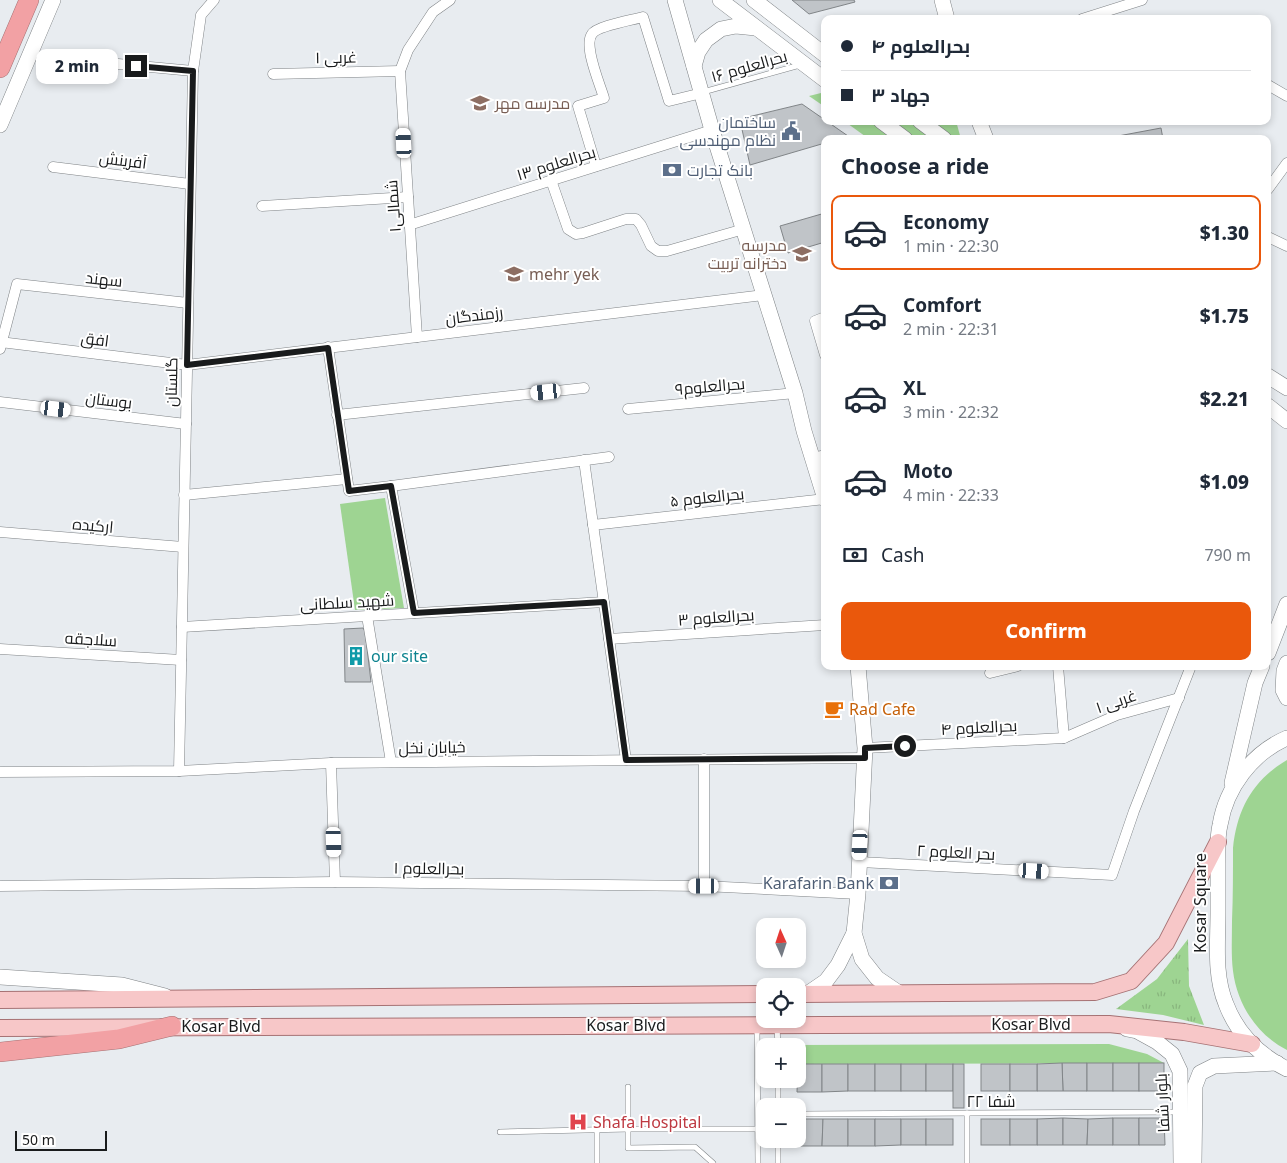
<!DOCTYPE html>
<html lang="en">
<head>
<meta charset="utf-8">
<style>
	:root { --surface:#fff; --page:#f6f6f7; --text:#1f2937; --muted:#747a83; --line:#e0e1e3; --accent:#ea580c }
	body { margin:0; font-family:"Noto Sans",Cairo,sans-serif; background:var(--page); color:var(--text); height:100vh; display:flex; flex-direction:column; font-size:19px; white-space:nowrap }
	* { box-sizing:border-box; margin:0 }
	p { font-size:16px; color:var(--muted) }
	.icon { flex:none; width:28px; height:28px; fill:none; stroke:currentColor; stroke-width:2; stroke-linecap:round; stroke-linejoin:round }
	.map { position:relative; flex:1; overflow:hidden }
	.side { position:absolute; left:821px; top:135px; width:450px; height:535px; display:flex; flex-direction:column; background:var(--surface); border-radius:10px; box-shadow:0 2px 8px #0003 }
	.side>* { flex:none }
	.hud { position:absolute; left:821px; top:15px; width:450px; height:110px; border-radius:10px; box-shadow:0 2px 8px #0003; display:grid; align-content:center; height:110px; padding:0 20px; background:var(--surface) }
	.needle { width:32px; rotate:357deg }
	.controls { position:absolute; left:756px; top:918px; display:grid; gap:10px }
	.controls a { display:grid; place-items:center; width:50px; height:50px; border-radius:10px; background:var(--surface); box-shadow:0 2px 8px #0003; font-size:25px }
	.scale { position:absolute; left:15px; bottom:12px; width:92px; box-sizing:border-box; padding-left:5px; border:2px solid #191b1c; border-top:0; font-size:14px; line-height:18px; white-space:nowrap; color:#191b1c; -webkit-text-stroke:4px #fff; paint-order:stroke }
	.end { position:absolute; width:22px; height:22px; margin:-11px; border:6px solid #191b1c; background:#fff; box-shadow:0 0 0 2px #fff }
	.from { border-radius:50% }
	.bubble { position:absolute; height:35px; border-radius:10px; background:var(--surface); box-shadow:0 2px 8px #0003; font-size:16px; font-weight:800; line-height:35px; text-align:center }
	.car { position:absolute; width:15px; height:30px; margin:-15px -8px; border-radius:6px; box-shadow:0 0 4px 1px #0007; background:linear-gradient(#fff 24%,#345 0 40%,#fff 0 76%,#345 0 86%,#fff 0) }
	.hud b { display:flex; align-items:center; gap:18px; height:48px; font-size:19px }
	.hud b+b { border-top:1px solid var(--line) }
	.hud i { width:12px; height:12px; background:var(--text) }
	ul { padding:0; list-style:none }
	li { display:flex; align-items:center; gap:15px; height:75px; margin:0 10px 8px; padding:0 10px; border:2px solid transparent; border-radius:10px }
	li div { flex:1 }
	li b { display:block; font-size:19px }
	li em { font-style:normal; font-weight:800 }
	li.current { border-color:var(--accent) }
	li>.icon { width:45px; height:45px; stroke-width:1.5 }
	h2 { padding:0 20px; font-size:22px; line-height:60px }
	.pay { display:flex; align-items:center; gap:12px; height:55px; padding:0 20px; font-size:19px }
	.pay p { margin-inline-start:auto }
	.action { display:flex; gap:10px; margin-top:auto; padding:10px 20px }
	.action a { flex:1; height:58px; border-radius:10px; background:var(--accent); color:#fff; font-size:20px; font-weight:800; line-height:58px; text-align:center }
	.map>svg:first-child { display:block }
</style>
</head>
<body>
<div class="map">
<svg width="1287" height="1163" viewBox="0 0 1287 1163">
	<defs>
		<pattern id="grass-tufts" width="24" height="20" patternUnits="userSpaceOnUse" patternTransform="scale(1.25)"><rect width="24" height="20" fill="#9ed492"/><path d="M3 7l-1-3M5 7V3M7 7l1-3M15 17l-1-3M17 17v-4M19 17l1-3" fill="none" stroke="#88b57d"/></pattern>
	</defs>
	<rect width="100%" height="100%" fill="#e8ecf0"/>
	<polygon fill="url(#grass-tufts)" points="1188,939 1189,986 1204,1025 1163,1015 1116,1009 1157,979"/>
	<g fill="#9ed492">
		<polygon points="825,92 825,107 809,96"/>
		<polygon points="844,121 956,121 961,139 869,139"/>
		<polygon points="385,498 404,608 355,610 340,504"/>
		<path d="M1287,760v290c-30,-15 -50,-46 -54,-79 -2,-16 -1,-33 -1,-50 1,-24 1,-49 1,-73 4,-39 20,-68 54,-88z"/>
		<polygon points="1109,1044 1147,1054 1164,1063 798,1064 798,1046 796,1045"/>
	</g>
	<g fill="#c0c4c8" stroke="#818588">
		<polygon points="792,0 854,0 855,2 809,14"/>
		<polygon points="802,104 848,136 839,139 825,139 825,143 750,165 741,125 748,117"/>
		<polygon points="1161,128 1163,139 1102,139"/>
		<polygon points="825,213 825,242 788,253 780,226"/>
		<polygon points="363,628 365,631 371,682 345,682 344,629"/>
		<polygon points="1062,1063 1087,1063 1087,1091 1063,1091"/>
		<polygon points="1062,1063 1063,1091 1037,1091 1037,1064"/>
		<rect x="1087" y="1063" width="26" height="28"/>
		<rect x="1113" y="1063" width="26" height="28"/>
		<rect x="1139" y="1063" width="25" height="28"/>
		<polygon points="798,1064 822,1064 822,1092 797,1092"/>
		<polygon points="822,1064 848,1064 848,1091 822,1092"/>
		<rect x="848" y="1064" width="27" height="27"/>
		<rect x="875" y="1064" width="26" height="27"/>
		<rect x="901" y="1064" width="25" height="27"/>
		<rect x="926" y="1064" width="27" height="27"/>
		<rect x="953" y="1064" width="11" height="44"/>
		<rect x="981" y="1064" width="29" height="27"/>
		<rect x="1010" y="1064" width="27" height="27"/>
		<polygon points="1063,1118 1063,1145 1037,1145 1037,1119"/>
		<polygon points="1063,1118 1088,1119 1087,1145 1063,1145"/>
		<polygon points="1113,1118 1113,1145 1087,1145 1088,1119"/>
		<rect x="1113" y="1118" width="26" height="27"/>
		<polygon points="1139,1118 1164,1118 1165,1145 1139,1145"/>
		<polygon points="798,1119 823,1119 822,1146 797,1146"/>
		<polygon points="823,1119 848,1119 848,1146 822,1146"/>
		<rect x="848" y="1119" width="27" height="27"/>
		<polygon points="875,1119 901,1119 901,1145 875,1146"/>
		<rect x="901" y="1119" width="25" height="26"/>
		<rect x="926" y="1119" width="27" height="26"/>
		<rect x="981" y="1119" width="29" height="26"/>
		<rect x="1010" y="1119" width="27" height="26"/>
	</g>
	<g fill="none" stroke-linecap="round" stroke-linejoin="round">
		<g stroke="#7f8386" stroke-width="6">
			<g id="lane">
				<polyline points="703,92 800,65"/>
				<polyline points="777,1027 778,1046"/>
				<polyline points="757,1028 758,1163"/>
				<polyline points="778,1079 778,1106"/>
				<polyline points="628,1087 628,1148 695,1147 713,1163"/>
				<polyline points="967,1113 967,1163"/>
				<polyline points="802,1114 1179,1112"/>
				<polyline points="597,1130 597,1163"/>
				<polyline points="500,1132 629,1129 758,1129"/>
				<polyline points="778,1139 778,1163"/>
			</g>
		</g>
		<g stroke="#7f8386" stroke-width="11">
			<g id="street">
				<polyline points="1082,19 1142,0"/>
				<polyline points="118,64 193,71"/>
				<polyline points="273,74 400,71"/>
				<polyline points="1268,85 1287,96"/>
				<path d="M596,166l-18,-60 26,-8c-4,-14 -21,-52 -12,-64 5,-8 41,-14 51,-17l26,84 33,-8"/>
				<polyline points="53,167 190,184"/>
				<polyline points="551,180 568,229 576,234 583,233 626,219 636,219 641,225 651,246 658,251 667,251 744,229"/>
				<polyline points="1268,189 1287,163"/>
				<polyline points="262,206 408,197"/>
				<polyline points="409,225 712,130"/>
				<polyline points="1268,237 1287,246"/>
				<polyline points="825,317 815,321 825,355"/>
				<polyline points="417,337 400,71 408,50 433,12 450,0"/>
				<polyline points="0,342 187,365 764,295"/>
				<polyline points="328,347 349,491 391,486 609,457"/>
				<polyline points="0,349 17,284 188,303"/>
				<polyline points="0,402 186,424"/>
				<polyline points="628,409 795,393"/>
				<polyline points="337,415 584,388"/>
				<polyline points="812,458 825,455"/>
				<polyline points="584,460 626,760"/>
				<polyline points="391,486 414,613"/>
				<polyline points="184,495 347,479"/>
				<polyline points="593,525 825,499"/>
				<polyline points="0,532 183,547"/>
				<polyline points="367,616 391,762"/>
				<polyline points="182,627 604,602"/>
				<polyline points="609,639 825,625"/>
				<polyline points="0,649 181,660"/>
				<polyline points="1058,666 1064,738"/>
				<polyline points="990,673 1018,666"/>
				<polyline points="865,748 1064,738 1117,715 1179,698"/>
				<polyline points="704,759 704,886"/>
				<polyline points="331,763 335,882"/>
				<polyline points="179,771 193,71 201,15 214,0"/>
				<polyline points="0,772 179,771 331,763 865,758"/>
				<polyline points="860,862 1112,875 1134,811 1191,666"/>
				<polyline points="0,886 335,882 704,886 858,894"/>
			</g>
		</g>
		<g stroke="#7f8386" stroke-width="16">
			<g id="secondary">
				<polyline points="675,0 712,130 795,393 804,431 825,499"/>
				<polyline points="720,0 825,80"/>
				<polyline points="754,0 825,55"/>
				<polyline points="942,0 947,19"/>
				<polyline points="694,66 698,52 706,40 721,29 736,26 756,28"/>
				<polyline points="881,121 905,139"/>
				<polyline points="920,121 944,139"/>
				<polyline points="979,121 986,139"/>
				<polyline points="0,125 53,0"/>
				<polyline points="1268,376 1287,388"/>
				<polyline points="1268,406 1287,421"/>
				<polyline points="1268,653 1287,604"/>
				<polyline points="1287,663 1284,671 1283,690 1287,698"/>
				<polyline points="858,666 865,748 858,894 854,933 862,959 877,978 899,993"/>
				<path d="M1287,738c-35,15 -61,50 -67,87 -3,12 -2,25 -2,38 0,17 0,33 0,50 0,30 -4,62 8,91 11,29 33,51 61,65"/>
				<polyline points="1232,783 1255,683 1262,666"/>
				<polyline points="0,977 122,985 165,996"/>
				<polyline points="807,994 826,981 838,965 854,933"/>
				<polyline points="1127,1029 1137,1031 1157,1042 1172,1054 1180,1071 1181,1163"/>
				<polyline points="1194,1163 1195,1086 1200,1073 1214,1066 1277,1063"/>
			</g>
		</g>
		<g stroke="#a67274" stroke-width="18">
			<g id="primary">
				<polyline points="798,994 1095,992 1131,981 1166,943 1218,842"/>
				<polyline points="0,1000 765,994"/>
				<polyline points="0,1028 1109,1024 1184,1032 1252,1044"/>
			</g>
		</g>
		<g stroke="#a67274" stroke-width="20">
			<g id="highway">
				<polyline points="0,68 29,0"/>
				<polyline points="0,1052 119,1039 172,1026"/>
			</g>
		</g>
		<use href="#lane" stroke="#fff" stroke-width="5"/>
		<use href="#street" stroke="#fff" stroke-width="10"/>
		<use href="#secondary" stroke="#fff" stroke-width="15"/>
		<use href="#primary" stroke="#f7c7c8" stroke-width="16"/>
		<use href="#highway" stroke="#f2a1a4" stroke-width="19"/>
	</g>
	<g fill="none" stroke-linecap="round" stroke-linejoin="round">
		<polyline stroke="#191b1c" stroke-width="6" points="136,66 193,71 187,365 328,348 349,491 391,486 414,613 604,602 626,760 865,758 865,748 905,746"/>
	</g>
	<defs>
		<g id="school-bare" transform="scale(1.5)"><path d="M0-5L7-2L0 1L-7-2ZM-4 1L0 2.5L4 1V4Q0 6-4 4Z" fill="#8d6e63" stroke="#fff" stroke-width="2.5" paint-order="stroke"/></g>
		<g id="civic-bare" transform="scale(1.5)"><path d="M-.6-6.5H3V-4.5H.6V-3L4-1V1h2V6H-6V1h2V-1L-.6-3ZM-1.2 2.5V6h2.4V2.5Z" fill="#5c6f8a" stroke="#fff" stroke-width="2.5" paint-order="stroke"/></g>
		<g id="bank-bare" transform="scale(1.5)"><path d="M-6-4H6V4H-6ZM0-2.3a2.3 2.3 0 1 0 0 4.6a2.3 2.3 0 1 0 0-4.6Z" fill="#5c6f8a" stroke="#fff" stroke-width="2.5" paint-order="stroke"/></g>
		<g id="building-bare" transform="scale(1.5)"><path d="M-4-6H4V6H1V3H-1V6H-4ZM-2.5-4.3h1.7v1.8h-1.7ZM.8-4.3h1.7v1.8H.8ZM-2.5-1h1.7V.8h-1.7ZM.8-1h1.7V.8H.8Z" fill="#0f9aa8" stroke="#fff" stroke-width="2.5" paint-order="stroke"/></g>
		<g id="cafe-bare" transform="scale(1.5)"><path d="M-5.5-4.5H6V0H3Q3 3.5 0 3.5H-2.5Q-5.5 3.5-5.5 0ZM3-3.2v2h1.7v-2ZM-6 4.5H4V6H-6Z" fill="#e8710a" stroke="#fff" stroke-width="2.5" paint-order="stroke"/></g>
		<g id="hospital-bare" transform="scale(1.5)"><path d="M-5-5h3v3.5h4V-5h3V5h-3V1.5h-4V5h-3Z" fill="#e0444e" stroke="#fff" stroke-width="2.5" paint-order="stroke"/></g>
	</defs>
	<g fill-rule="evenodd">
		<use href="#school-bare" x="480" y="103"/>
		<use href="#civic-bare" x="791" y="131"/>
		<use href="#bank-bare" x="672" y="170"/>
		<use href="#school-bare" x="802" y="254"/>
		<use href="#school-bare" x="514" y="274"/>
		<use href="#building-bare" x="356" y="656"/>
		<use href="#cafe-bare" x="834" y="709"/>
		<use href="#bank-bare" x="889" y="883"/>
		<use href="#hospital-bare" x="578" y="1122"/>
	</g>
	<g text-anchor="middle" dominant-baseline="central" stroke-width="4" stroke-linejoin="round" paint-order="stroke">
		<g font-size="16" fill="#191b1c" stroke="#fff">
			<text transform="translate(336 57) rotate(-1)">غربی ۱</text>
			<text transform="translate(749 66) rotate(-16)">بحرالعلوم ۱۶</text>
			<text transform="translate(123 160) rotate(7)">آفرینش</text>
			<text transform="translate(556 163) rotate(-17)">بحرالعلوم ۱۳</text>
			<text transform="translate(393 206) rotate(-94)">شمالی۱</text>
			<text transform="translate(104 279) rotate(6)">سهند</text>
			<text transform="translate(474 315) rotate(-7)">رزمندگان</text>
			<text transform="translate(95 339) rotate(7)">افق</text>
			<text transform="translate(171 382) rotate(-89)">گلستان</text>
			<text transform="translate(710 386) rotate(-5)">بحرالعلوم۹</text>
			<text transform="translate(109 400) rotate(7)">بوستان</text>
			<text transform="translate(707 497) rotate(-6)">بحرالعلوم ۵</text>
			<text transform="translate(93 525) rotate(5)">ارکیده</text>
			<text transform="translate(347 602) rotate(-3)">شهید سلطانی</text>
			<text transform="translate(716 617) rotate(-4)">بحرالعلوم ۳</text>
			<text transform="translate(91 639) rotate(3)">سلاجقه</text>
			<text transform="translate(1116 701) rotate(-19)">غربی ۱</text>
			<text transform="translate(979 727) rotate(-3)">بحرالعلوم ۴</text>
			<text transform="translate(432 747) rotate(-1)">خیابان نخل</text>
			<text transform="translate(956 852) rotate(3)">بحر العلوم ۲</text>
			<text transform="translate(429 868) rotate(1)">بحرالعلوم ۱</text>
			<text transform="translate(1200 903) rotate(-90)">Kosar Square</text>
			<text x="1031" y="1024">Kosar Blvd</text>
			<text x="626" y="1025">Kosar Blvd</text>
			<text x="221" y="1026">Kosar Blvd</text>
			<text x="991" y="1101">شفا ۲۲</text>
			<text transform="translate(1162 1103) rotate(-93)">بلوار شفا</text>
		</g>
		<g font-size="16" fill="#785e54" stroke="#fff" text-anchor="start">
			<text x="495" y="103">مدرسه مهر</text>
			<text x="787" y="245" text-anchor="end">مدرسه<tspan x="787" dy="18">دخترانه تربیت</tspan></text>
			<text x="529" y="274">mehr yek</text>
		</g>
		<g font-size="16" fill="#4e5e75" stroke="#fff" text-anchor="end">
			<text x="776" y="122">ساختمان<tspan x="776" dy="18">نظام مهندسی</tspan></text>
			<text x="687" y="170" text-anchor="start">بانک تجارت</text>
			<text x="874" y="883">Karafarin Bank</text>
		</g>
		<g font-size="16" fill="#0d838f" stroke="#fff" text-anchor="start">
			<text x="371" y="656">our site</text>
		</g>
		<g font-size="16" fill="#c56008" stroke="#fff" text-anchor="start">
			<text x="849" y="709">Rad Cafe</text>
		</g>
		<g font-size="16" fill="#be3a42" stroke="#fff" text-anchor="start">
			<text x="593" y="1122">Shafa Hospital</text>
		</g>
	</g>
</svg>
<div class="controls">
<a><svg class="needle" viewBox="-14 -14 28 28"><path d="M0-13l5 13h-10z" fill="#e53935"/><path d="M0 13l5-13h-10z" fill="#747a83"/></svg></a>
<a><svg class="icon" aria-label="locate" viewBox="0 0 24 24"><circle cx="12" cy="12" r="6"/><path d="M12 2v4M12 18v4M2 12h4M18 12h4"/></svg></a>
<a>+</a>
<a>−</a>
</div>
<div class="scale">50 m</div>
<i class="end from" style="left:905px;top:746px"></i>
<i class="end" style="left:136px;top:66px"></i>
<div class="bubble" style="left:36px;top:49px;width:82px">2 min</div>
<i class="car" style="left:404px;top:143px;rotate:357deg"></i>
<i class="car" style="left:546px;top:392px;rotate:264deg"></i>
<i class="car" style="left:56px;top:409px;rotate:97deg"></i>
<i class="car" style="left:334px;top:842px;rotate:178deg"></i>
<i class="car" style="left:860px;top:845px;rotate:183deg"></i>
<i class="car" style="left:1034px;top:871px;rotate:93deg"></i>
<i class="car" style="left:704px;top:886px;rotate:270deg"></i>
<div class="hud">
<b><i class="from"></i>بحرالعلوم ۴</b>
<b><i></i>جهاد ۳</b>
</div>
<section class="side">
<h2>Choose a ride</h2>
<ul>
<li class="current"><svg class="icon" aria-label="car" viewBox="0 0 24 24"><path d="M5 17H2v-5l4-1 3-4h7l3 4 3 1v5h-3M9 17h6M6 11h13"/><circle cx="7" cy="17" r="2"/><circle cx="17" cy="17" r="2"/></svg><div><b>Economy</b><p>1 min · 22:30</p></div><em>$1.30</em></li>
<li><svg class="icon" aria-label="car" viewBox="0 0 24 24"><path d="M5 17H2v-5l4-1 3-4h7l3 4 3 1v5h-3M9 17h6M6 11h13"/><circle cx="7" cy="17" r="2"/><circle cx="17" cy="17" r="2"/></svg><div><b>Comfort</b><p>2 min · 22:31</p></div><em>$1.75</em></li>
<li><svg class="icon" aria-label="car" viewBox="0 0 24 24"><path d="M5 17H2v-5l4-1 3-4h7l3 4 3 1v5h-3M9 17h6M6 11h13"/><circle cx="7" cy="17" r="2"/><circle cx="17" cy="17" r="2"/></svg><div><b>XL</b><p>3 min · 22:32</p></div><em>$2.21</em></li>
<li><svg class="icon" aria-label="car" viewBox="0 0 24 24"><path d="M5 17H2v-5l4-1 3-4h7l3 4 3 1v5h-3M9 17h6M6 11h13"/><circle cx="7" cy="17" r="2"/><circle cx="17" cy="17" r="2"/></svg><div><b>Moto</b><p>4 min · 22:33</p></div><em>$1.09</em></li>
</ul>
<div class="pay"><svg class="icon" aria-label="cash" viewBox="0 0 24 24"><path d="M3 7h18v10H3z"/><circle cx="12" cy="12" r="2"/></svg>Cash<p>790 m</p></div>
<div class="action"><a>Confirm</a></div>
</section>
</div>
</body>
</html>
